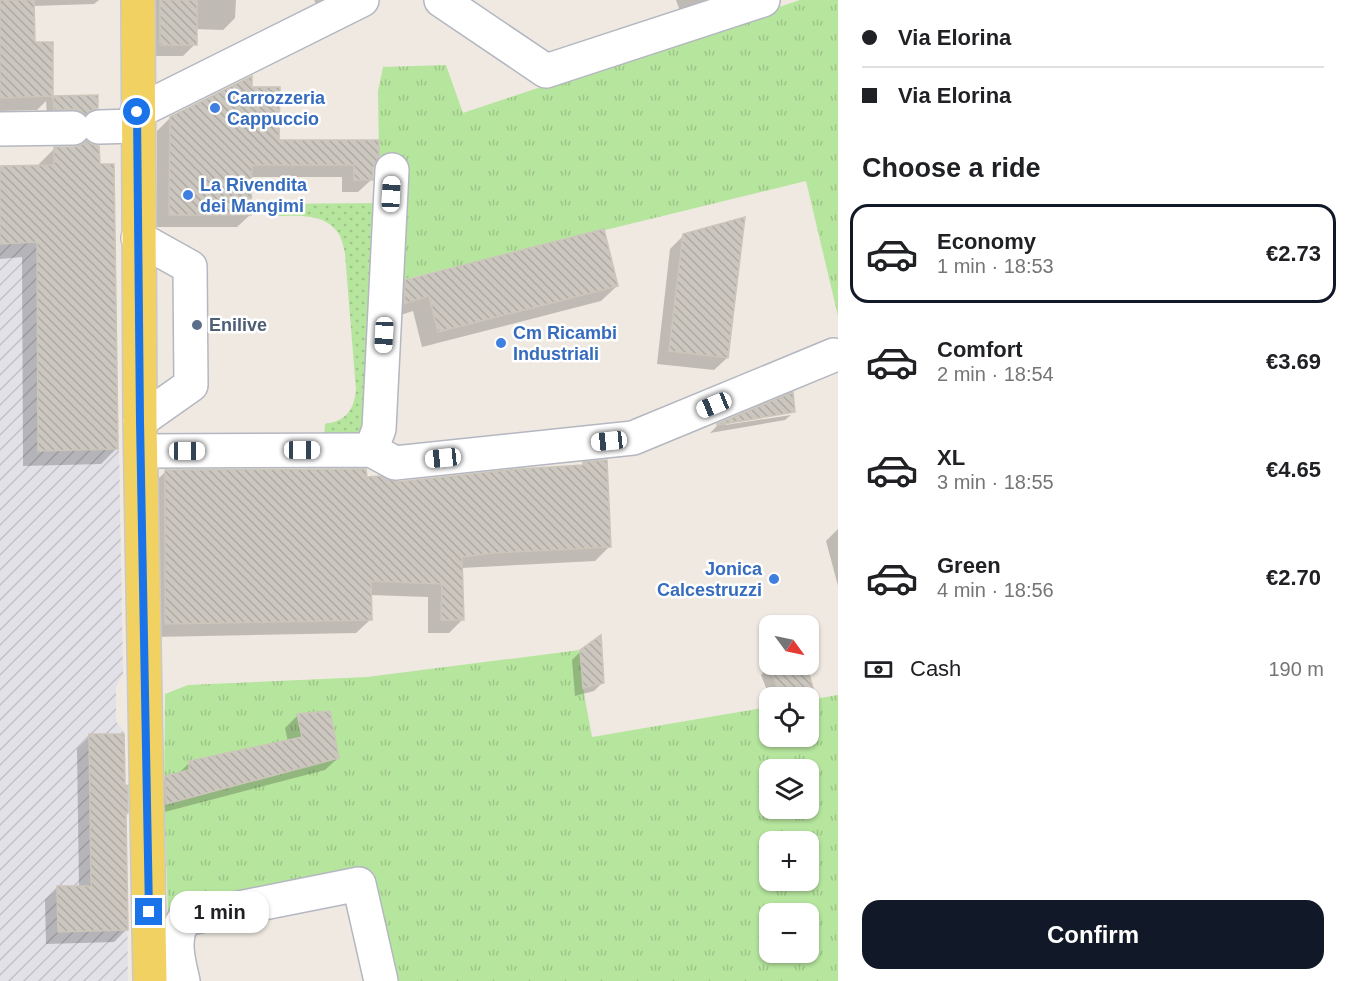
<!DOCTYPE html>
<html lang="en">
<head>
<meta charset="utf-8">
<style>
	:root { --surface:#fff; --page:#f6f6f6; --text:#202124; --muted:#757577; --line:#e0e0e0; --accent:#111827 }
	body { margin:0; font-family:Arial,sans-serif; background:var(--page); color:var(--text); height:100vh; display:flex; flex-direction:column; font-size:22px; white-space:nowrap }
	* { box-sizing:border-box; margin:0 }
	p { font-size:20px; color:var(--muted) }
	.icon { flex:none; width:33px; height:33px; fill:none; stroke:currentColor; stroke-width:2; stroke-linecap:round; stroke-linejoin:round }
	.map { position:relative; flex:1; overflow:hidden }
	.panel { display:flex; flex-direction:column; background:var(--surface); width:510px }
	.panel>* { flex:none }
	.guide { display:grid; align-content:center; height:132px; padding:0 24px; background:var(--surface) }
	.needle { width:39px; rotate:123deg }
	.controls { position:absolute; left:759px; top:615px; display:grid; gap:12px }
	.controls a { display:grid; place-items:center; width:60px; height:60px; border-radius:12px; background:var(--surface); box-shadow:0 2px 4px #0004; font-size:30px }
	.end { position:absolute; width:27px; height:27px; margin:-14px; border:8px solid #1a73e8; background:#fff; box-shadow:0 0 0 3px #fff }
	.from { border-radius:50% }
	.bubble { position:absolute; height:42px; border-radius:18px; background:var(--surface); box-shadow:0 2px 4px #0004; font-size:20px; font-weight:600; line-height:42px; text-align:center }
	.car { position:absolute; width:18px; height:36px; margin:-18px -9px; border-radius:8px; box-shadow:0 0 4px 2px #0007; background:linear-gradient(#fff 24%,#345 0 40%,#fff 0 76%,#345 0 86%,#fff 0) }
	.guide b { display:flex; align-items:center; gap:21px; height:57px; font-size:22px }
	.guide b+b { border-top:2px solid var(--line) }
	.guide i { width:15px; height:15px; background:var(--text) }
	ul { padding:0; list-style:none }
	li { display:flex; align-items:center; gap:18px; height:99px; margin:0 12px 9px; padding:0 12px; border:3px solid transparent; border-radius:18px }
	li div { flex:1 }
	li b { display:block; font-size:22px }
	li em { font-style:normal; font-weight:600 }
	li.active { border-color:var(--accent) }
	li>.icon { width:54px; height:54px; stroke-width:1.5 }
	h2 { padding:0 24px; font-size:27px; line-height:72px }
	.pay { display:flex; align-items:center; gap:15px; height:66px; padding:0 24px; font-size:22px }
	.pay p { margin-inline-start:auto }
	.cta { display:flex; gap:12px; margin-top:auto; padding:12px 24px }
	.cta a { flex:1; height:69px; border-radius:18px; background:var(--accent); color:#fff; font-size:24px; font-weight:600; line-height:69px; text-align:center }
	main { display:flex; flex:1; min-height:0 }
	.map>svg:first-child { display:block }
</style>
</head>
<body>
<main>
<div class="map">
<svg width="838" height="981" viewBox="0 0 838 981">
	<defs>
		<pattern id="industrial-furrows" width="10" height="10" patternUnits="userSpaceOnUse" patternTransform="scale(1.5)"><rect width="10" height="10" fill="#e3e1e8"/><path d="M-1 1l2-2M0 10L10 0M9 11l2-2" fill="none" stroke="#c3c1c7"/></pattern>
		<pattern id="grass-tufts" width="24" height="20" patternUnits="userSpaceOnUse" patternTransform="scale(1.5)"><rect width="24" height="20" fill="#b6e59e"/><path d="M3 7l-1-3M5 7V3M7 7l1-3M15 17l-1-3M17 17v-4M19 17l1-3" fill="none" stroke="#9dc588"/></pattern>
		<pattern id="park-dots" width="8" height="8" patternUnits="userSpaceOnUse" patternTransform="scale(1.5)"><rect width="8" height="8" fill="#b6e59e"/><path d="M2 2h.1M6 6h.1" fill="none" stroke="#9dc588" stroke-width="1.8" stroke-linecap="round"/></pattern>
		<pattern id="building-back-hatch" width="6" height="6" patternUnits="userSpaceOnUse" patternTransform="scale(1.5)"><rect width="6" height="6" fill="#cbc7bf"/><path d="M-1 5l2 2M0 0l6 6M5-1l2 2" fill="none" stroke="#afaba4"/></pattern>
	</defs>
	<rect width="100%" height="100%" fill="#efe9e1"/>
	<polygon fill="url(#industrial-furrows)" points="114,164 123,674 116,687 116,721 125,734 128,981 0,981 0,166"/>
	<g fill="url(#grass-tufts)" fill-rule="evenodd">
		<polygon points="800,0 838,0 838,316 806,181 397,281 406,160 379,156 378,91 383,67 446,65 463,113"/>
		<path d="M580,650l3,38 9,49 177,-30 1,29h38l1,-36 29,-5v286h-446l-26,-111 -198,42 -4,-108 1,-110 23,-9 179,-8zM770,770h38v38h-38zM770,842h38v38h-38zM770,914h38v38h-38z"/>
	</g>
	<path fill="url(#park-dots)" d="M379,203l-11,221 -11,14h-33l1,-14c20,-3 29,-13 31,-34l-11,-136c-1,-6 -3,-13 -5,-18 -14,-26 -49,-19 -73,-20v-12z"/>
	<g fill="#0003">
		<polygon points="0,0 99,0 94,4 32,6 33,43 51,43 52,98 97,96 97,108 89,115 81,118 47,116 46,101 37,110 0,111"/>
		<polygon points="149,0 236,0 235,18 223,30 195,29 195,44 183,56 149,56"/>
		<polygon points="314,0 330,0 317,6"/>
		<polygon points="676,0 733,0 682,17"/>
		<polygon points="251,89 278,141 372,168 371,180 358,192 342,192 342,177 250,177 250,215 237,227 157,227 157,131 170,118"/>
		<polygon points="55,148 117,448 101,464 23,466 22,257 0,259 0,167 39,167 39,164"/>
		<polygon points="683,236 727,358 714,370 657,364 670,249"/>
		<polygon points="406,281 617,286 601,301 422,347 413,311 389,319 390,297"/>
		<polygon points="792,394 792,413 792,411 732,421 725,425 791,415 785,420 710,433 718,425"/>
		<polygon points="584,464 609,547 595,561 461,568 463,619 449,633 428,633 428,597 370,595 370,620 356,633 152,637 152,485 166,471 365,479 397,483 580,467"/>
		<polygon points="838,529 838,586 826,541"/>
		<polygon points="581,651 603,682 594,691 575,696 572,660"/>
		<polygon points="805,664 814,698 808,704 808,698 770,698 761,675 770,666"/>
		<polygon points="298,715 338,758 325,770 153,815 153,791 166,778 177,775 189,763 288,742 285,728"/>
		<polygon points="90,736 124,815 126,930 114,942 46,944 45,900 58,888 79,887 77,749"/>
	</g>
	<g fill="url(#building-back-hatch)" stroke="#cbc5ba" stroke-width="1.5">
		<polygon points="0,0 34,0 35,42 53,42 53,96 0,98"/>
		<rect x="160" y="0" width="37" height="45"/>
		<polygon points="252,76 252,87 280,87 279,140 379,140 379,158 373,168 373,180 354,180 354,165 252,165 251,215 169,215 170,117"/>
		<polygon points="98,95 98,108 90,111 86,115 73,109 54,110 53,96"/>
		<polygon points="86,140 91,144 99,146 100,164 114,164 118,449 38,451 37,242 0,244 0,166 54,165 54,147 74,147 82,144"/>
		<polygon points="745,217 728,358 669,351 683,234"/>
		<polygon points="604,229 618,286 438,332 429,296 404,304 405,280"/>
		<polygon points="793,392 795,412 717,425 717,424"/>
		<polygon points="607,460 611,547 493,553 462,557 464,620 441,620 442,584 371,581 372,620 165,624 165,470 366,469 367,477 380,476 397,482 518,469 583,465 583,462"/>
		<polygon points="601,635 604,683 583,688 580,650"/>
		<polygon points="769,664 806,664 816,698 781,698"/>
		<polygon points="330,711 339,758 166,804 165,776 189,770 189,761 302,737 297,714"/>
		<polygon points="89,734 124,734 125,786 128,785 128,813 126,814 128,930 58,932 57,886 91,886"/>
	</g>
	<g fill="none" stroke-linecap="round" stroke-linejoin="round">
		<g stroke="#b4b7c1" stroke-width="36">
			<g id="minor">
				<polyline points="441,0 546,71 763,0"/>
				<polyline points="137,112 362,0"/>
				<polyline points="99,127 137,126"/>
				<polyline points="0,129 73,128"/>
				<polyline points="138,238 190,267 191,385 140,421"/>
				<polyline points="371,450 379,429 392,170"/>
				<polyline points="141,451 371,450 395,463 633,438 834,355"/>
				<path d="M183,981c-5,-22 -11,-42 1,-62l175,-35 22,97"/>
			</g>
		</g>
		<g stroke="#c9c9c9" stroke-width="36">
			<polyline id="major" points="138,0 140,421 150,981"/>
		</g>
		<use href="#minor" stroke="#fff" stroke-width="33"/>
		<use href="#major" stroke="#f2d163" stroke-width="33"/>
	</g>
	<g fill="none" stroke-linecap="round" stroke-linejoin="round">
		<polyline stroke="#1a73e8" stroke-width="8" points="137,112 140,421 149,912"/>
	</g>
	<g fill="#3f7fe0" stroke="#fff" stroke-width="2">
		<circle cx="215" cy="108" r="6"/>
		<circle cx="188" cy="195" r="6"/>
		<circle cx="501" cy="343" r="6"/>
		<circle cx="774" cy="579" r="6"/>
	</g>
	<circle fill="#5c6f8a" stroke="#fff" stroke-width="2" cx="197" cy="325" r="6"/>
	<g text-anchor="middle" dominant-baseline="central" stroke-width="5" stroke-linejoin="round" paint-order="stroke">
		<g font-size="18" font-weight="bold" fill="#366cbe" stroke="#fff" text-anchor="start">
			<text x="227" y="98">Carrozzeria<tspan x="227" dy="21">Cappuccio</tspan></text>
			<text x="200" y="185">La Rivendita<tspan x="200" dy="21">dei Mangimi</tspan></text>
			<text x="513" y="333">Cm Ricambi<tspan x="513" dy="21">Industriali</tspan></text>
			<text x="762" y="569" text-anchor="end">Jonica<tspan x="762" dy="21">Calcestruzzi</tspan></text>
		</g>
		<g font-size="18" font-weight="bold" fill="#4e5e75" stroke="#fff" text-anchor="start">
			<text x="209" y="325">Enilive</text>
		</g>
	</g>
</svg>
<div class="controls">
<a><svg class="needle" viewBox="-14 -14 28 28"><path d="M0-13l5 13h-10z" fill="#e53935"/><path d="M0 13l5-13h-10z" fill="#757577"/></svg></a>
<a><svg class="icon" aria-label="locate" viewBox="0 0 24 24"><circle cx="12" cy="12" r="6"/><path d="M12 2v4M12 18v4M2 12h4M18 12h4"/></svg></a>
<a><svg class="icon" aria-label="layers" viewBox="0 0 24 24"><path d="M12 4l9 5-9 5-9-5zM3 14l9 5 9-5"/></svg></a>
<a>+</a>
<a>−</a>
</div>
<i class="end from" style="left:137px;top:112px"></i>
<i class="end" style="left:149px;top:912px"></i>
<div class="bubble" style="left:170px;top:891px;width:99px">1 min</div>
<i class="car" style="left:391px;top:194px;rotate:3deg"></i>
<i class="car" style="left:384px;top:335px;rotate:183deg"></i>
<i class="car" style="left:714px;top:405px;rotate:248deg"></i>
<i class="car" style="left:609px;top:441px;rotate:264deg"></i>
<i class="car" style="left:302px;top:450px;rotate:90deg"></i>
<i class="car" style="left:187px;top:451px;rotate:90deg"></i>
<i class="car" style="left:443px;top:458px;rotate:264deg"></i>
</div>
<section class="panel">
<div class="guide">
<b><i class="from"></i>Via Elorina</b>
<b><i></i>Via Elorina</b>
</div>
<h2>Choose a ride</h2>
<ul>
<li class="active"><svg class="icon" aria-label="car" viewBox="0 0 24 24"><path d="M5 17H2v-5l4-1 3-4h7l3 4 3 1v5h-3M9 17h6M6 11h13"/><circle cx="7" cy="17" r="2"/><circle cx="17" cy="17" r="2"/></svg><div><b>Economy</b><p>1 min · 18:53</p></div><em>€2.73</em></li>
<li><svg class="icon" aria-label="car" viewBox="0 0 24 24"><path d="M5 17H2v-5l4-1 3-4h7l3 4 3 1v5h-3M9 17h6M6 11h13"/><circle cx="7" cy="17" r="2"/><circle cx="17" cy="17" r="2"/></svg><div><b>Comfort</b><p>2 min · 18:54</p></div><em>€3.69</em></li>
<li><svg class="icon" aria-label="car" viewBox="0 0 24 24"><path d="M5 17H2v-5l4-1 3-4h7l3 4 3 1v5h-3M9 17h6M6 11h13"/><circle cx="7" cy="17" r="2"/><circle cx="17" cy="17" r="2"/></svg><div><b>XL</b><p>3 min · 18:55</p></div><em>€4.65</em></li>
<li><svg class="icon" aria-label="car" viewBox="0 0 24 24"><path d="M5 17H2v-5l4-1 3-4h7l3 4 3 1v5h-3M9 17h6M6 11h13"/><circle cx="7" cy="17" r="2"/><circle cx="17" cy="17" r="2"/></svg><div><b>Green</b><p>4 min · 18:56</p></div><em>€2.70</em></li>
</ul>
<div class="pay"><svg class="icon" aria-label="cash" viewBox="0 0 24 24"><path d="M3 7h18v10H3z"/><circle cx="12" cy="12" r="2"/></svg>Cash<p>190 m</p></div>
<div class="cta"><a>Confirm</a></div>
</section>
</main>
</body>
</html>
